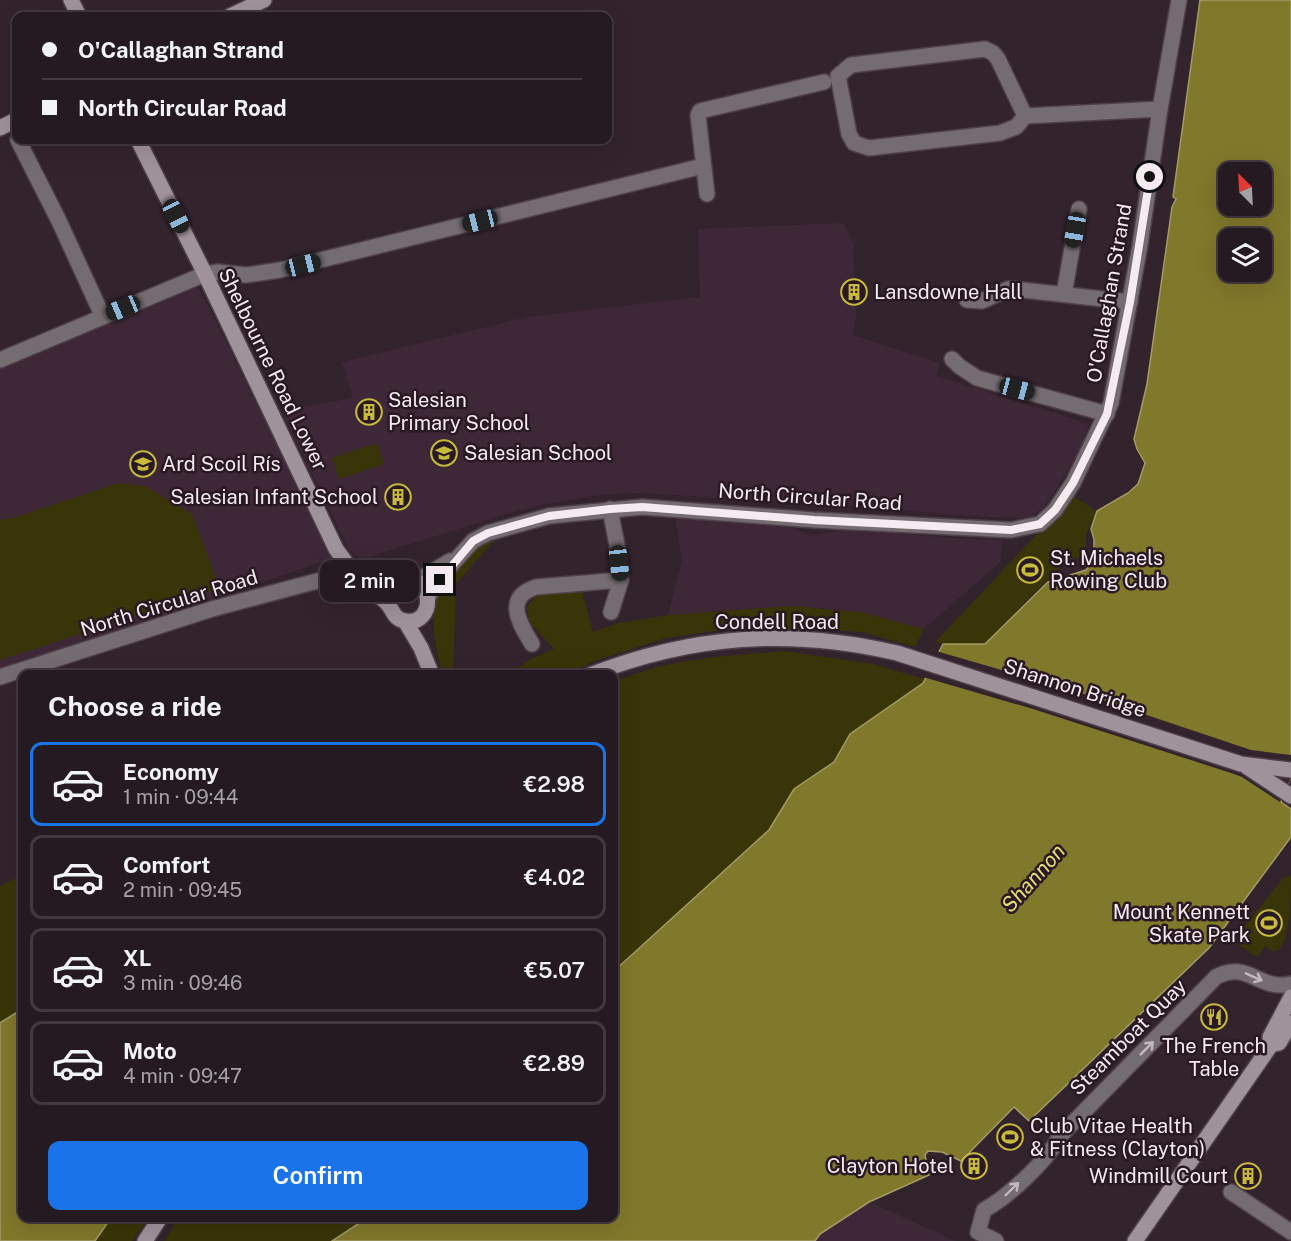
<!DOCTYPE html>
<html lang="en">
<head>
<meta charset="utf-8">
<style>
	:root { --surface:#261a22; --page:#32272f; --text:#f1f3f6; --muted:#a4a1a5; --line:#423840; --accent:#1a73e8 }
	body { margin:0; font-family:"Public Sans",sans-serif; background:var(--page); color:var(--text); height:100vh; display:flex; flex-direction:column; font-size:22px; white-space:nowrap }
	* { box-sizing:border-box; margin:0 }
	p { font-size:20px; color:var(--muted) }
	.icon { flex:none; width:33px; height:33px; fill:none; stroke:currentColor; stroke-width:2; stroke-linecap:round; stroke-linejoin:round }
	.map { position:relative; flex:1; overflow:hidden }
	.side { position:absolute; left:18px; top:670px; width:600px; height:552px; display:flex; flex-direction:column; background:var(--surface); border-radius:12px; box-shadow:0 6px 24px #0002,0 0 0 2px var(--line) }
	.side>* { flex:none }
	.banner { position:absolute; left:12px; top:12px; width:600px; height:132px; border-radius:12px; box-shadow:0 6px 24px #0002,0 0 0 2px var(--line); display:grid; align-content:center; height:132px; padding:0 30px; background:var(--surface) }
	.needle { width:39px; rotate:336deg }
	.controls { position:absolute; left:1218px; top:162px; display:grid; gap:12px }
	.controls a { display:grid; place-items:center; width:54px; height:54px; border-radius:12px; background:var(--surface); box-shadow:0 6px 24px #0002,0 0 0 2px var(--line); font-size:30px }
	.end { position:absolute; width:27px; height:27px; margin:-14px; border:8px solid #f6eaf1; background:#111; box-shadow:0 0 0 3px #111 }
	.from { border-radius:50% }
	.bubble { position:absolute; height:42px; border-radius:12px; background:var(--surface); box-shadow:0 6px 24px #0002,0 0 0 2px var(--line); font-size:20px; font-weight:600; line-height:42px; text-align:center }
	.car { position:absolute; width:18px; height:36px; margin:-18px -9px; border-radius:8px; box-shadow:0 0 4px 2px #0007; background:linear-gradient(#222 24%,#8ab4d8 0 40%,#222 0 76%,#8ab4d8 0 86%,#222 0) }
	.banner b { display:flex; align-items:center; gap:21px; height:57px; font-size:22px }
	.banner b+b { border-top:2px solid var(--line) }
	.banner i { width:15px; height:15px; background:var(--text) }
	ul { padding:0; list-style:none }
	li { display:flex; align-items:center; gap:18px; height:84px; margin:0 12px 9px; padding:0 18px; border:3px solid var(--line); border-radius:12px }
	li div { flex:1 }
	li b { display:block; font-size:22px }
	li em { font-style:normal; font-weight:600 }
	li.current { border-color:var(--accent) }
	li>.icon { width:54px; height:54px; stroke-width:1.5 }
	h2 { padding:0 30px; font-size:27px; line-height:72px }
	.primary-button { display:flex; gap:12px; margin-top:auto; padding:12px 30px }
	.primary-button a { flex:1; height:69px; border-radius:12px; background:var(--accent); color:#fff; font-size:24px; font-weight:600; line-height:69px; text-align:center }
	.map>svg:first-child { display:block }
</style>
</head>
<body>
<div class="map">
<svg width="1291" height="1241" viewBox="0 0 1291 1241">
	<rect width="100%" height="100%" fill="#33232d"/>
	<g fill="#3e2837">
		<polygon points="843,223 853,244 856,317 852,335 940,363 937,376 1089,424 1080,450 1067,472 1044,507 1035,514 1025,518 969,516 837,504 635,493 599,495 545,504 506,514 366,558 355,555 348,548 282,411 353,398 342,362 527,317 700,297 698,229"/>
		<polygon points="198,287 334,558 0,670 0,369"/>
		<polygon points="675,518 793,528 811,536 847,529 950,538 1003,540 1000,562 924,629 860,612 792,606 668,615 682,561"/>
		<polygon points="869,1202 956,1241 815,1241 820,1234"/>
	</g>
	<g fill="#3a3508">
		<polygon points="377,443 384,464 339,479 332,458"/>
		<polygon points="119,483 145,486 192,514 220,589 0,660 0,520 16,517"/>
		<polygon points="1073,496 1097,511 1086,534 1086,556 1068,559 985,644 943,644 935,642"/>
		<path d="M501,532l-45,52 -3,91h-10c-7,-24 -15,-59 -4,-83 7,-12 17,-22 27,-33 13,-14 16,-22 35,-27z"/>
		<polygon points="581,588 593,632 619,623 668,615 792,606 860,612 924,629 915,647 862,632 808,629 722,630 666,638 592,662 568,675 507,675 533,658 554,649 530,623 527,607 538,593"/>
		<path d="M784,651l88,13 53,15 -2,4 -73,51 -16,28 -40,27 -25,41 -155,141v-288c48,-25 116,-27 170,-32z"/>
		<polygon points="22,875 22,1009 0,1023 0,886"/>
		<path d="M1291,876c0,17 0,96 -26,70l-7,10h-4l-16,-12 5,-7 -3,-5 44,-55z"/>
		<polygon points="111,1218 149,1218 132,1241 95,1241"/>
		<polygon points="178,1218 367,1218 332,1241 165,1241"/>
	</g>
	<g fill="#80782b" stroke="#a39a66" stroke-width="1.5" fill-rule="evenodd">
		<path d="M1200,0h91v777l-10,25 10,7v28l-82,111 -180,173 -15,-14 -53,54 -19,-9 -14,-1 -3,4 4,20 -60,27 -49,32 -5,7h-483l35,-23h247v-247l155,-141 25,-41 40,-27 16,-28 73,-51 20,-39h42l63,-62 38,-12 8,-11v-20l-3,-10 6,-18 31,-18 10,-9 7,-21 -8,-14 -3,-10 13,-55 25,-177 4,-8 -3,-2zM1228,172h34v34h-34zM1228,238h34v34h-34z"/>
		<polygon points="22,1009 22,1218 111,1218 95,1241 0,1241 0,1023"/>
	</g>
	<polygon fill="#33232d" points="936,651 1081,693 1251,750 1291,755 1291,778 1280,802 1242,777 1231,773 1033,709 923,677"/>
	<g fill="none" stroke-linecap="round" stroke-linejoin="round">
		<g stroke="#4e3f48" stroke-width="18">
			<g id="street">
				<polyline points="1025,116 998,59 993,53 985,49 851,65 838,76 849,134 854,143 869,148 1000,133 1016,127 1025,116 1160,109"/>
				<polyline points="18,140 59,221 103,317"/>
				<polyline points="707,194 698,115 700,111 824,82"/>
				<polyline points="1064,294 1079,209"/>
				<polyline points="967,300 982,301 1008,289 1014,289 1130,302"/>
				<polyline points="952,359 959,366 977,378 1107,414"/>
				<polyline points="0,360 205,274 218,272 246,275 280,270 703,166"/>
				<polyline points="610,509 617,545 621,580 611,612"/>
				<polyline points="415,582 450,561"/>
				<polyline points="428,597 445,572 473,541 488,533 549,516 642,507 814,520 1011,530 1040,524 1055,510 1073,483 1111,403 1140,245 1160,109 1179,0"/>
				<path d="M532,644c-12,-20 -29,-46 4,-57l85,-7"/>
				<polyline points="0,677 212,609 336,576 351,570"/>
				<polyline points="1231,1192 1291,1232"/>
				<path d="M996,1241l-18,-9 6,-22c24,-13 64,-50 76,-74l156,-159c33,-17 42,14 75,7"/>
			</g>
		</g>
		<g stroke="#4e3f48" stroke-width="18">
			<g id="secondary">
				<polyline points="71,0 79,16"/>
				<polyline points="230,16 264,0"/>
				<polyline points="0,128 16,120"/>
				<path d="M138,140l67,134 131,275c10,14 19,27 32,39 6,5 13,9 18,14 7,7 7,17 19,19 33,5 28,-52 -4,-39 -10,3 -13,12 -13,22"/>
				<polyline points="354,573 397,583"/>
				<polyline points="405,621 421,648 432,675"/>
				<path d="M590,675c102,-40 200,-47 307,-22l344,111 50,6"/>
				<polyline points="1247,767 1291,796"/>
				<polyline points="1271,1045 1270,1037 1291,997"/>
				<polyline points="145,1241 160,1218"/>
				<polyline points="1135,1241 1271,1045 1279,1043 1291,1023"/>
			</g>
		</g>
		<use href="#street" stroke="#756c71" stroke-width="15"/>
		<use href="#secondary" stroke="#a0929b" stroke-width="15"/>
	</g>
	<defs><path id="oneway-shaft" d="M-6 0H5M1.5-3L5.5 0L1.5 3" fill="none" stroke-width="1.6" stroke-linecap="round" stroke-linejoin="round" transform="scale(1.5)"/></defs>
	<g stroke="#c2b8be">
		<use href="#oneway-shaft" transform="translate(1254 977) rotate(24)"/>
		<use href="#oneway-shaft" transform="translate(1147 1048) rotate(-45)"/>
		<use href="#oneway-shaft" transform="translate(1012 1189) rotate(-44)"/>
	</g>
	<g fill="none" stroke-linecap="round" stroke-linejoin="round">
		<polyline stroke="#f6eaf1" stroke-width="8" points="440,580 473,541 488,533 549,516 610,509 642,507 814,520 1011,530 1040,524 1055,510 1073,483 1107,414 1130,302 1150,177"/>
	</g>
	<defs>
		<g id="building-ring" transform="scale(1.35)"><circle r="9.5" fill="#291923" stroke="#c8bb3b" stroke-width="1.5"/><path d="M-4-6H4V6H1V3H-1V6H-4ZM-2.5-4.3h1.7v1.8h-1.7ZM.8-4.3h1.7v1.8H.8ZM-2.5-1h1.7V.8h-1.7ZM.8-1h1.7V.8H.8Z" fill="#c8bb3b"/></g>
		<g id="school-ring" transform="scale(1.35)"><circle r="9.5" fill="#291923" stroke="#c8bb3b" stroke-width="1.5"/><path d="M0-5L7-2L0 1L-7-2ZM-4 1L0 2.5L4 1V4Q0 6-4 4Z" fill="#c8bb3b"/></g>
		<g id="stadium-ring" transform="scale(1.35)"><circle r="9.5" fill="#291923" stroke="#c8bb3b" stroke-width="1.5"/><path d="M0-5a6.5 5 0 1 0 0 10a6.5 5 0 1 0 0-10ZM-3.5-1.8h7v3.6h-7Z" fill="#c8bb3b"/></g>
		<g id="restaurant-ring" transform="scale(1.35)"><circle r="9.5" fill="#291923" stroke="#c8bb3b" stroke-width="1.5"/><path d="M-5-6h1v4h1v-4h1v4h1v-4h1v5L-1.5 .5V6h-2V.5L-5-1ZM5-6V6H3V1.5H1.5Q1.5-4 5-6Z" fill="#c8bb3b"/></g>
	</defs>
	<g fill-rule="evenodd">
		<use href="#building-ring" x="854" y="292"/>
		<use href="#building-ring" x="369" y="412"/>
		<use href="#school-ring" x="444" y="453"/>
		<use href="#school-ring" x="143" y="464"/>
		<use href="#building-ring" x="398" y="497"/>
		<use href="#stadium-ring" x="1030" y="570"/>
		<use href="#stadium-ring" x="1269" y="923"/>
		<use href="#restaurant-ring" x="1214" y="1017"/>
		<use href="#stadium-ring" x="1010" y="1137"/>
		<use href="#building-ring" x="974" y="1166"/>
		<use href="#building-ring" x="1248" y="1176"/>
	</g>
	<g text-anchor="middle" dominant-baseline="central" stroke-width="5" stroke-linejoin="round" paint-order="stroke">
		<g font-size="20" fill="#f6eaf1" stroke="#291923" text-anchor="start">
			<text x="874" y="292">Lansdowne Hall</text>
			<text x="388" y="400">Salesian<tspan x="388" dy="23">Primary School</tspan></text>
			<text x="464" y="453">Salesian School</text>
			<text x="162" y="464">Ard Scoil Rís</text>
			<text x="378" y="497" text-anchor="end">Salesian Infant School</text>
			<text x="1050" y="558">St. Michaels<tspan x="1050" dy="23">Rowing Club</tspan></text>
			<text x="1250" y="912" text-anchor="end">Mount Kennett<tspan x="1250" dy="23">Skate Park</tspan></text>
			<text x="1214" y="1046" text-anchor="middle">The French<tspan x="1214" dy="23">Table</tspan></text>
			<text x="1030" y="1126">Club Vitae Health<tspan x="1030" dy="23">&amp; Fitness (Clayton)</tspan></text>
			<text x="954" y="1166" text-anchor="end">Clayton Hotel</text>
			<text x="1228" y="1176" text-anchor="end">Windmill Court</text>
		</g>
		<g font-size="20" fill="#f6eaf1" stroke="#291923">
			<text transform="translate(1109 293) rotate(-80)">O'Callaghan Strand</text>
			<text transform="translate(273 369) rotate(64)">Shelbourne Road Lower</text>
			<text transform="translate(810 497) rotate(4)">North Circular Road</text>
			<text transform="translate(169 603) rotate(-17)">North Circular Road</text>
			<text x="777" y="622">Condell Road</text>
			<text transform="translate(1075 688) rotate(18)">Shannon Bridge</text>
			<text transform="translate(1128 1037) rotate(-45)">Steamboat Quay</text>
		</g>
		<g font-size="21" font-style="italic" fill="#e8dd74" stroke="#291923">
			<text transform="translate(1033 878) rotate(-48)">Shannon</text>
		</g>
	</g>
</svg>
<div class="controls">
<a><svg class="needle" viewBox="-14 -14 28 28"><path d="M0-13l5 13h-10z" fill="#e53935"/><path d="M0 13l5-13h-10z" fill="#a4a1a5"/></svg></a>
<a><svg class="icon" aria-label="layers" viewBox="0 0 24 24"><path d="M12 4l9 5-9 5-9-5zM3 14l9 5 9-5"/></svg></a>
</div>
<i class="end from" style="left:1150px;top:177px"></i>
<i class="end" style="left:440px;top:580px"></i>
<div class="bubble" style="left:320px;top:560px;width:99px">2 min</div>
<i class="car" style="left:176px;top:216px;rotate:153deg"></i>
<i class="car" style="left:480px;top:221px;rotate:256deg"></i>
<i class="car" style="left:1075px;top:230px;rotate:190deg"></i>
<i class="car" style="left:303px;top:265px;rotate:76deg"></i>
<i class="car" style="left:123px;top:308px;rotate:247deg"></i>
<i class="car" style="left:1017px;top:389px;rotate:105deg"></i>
<i class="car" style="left:619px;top:563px;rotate:174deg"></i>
<div class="banner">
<b><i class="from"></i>O'Callaghan Strand</b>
<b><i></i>North Circular Road</b>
</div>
<section class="side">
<h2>Choose a ride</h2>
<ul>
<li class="current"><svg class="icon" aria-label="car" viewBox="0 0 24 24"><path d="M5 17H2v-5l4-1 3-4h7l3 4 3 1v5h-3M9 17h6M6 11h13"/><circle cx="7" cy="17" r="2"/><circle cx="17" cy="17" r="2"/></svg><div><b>Economy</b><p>1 min · 09:44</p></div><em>€2.98</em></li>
<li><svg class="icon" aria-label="car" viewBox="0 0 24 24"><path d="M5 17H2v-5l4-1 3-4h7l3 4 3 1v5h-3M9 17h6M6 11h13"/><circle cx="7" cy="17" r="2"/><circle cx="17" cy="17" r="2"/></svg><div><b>Comfort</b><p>2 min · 09:45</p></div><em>€4.02</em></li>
<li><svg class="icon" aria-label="car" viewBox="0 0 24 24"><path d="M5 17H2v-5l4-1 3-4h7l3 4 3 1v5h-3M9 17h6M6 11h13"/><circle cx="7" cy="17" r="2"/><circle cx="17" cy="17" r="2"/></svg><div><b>XL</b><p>3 min · 09:46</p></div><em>€5.07</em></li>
<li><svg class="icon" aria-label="car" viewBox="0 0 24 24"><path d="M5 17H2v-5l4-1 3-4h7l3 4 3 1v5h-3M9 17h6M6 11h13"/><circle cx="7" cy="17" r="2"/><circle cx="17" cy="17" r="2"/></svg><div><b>Moto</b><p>4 min · 09:47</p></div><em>€2.89</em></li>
</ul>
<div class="primary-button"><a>Confirm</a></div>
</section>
</div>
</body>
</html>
